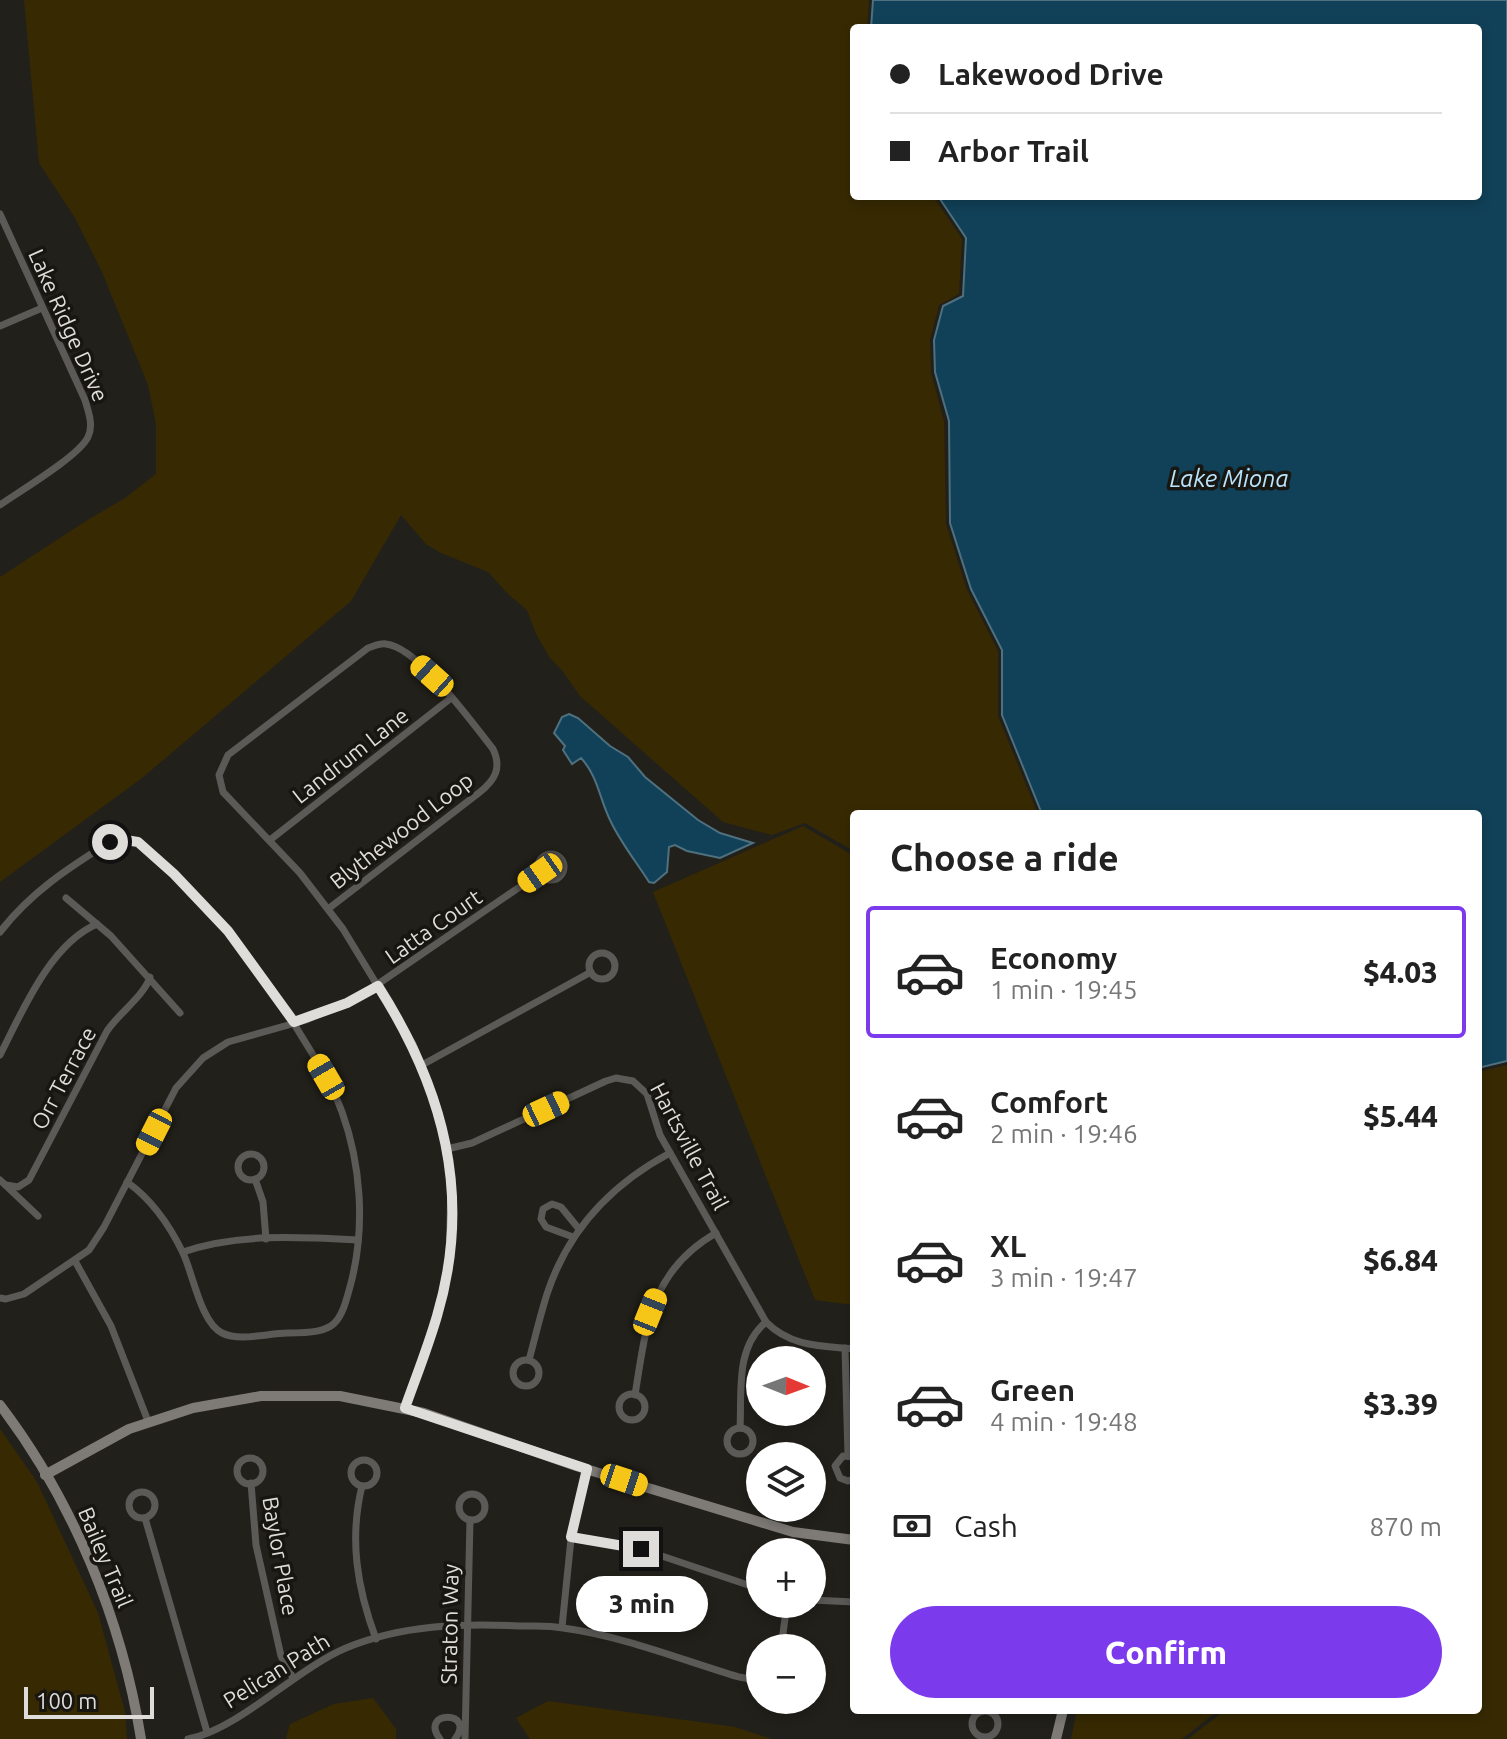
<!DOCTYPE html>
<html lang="en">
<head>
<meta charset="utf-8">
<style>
	:root { --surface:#fff; --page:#f2f2f2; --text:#222; --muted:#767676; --line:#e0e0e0; --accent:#7c3aed }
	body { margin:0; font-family:Ubuntu,sans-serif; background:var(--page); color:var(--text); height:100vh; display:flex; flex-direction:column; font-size:30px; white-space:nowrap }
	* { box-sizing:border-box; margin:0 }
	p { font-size:26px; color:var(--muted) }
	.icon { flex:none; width:44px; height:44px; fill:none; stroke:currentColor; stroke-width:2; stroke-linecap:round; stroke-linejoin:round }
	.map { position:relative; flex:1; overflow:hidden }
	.panel { position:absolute; left:850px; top:810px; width:632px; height:904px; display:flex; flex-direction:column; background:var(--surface); border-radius:8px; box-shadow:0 4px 12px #0003 }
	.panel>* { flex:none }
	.hud { position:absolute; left:850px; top:24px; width:632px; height:176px; border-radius:8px; box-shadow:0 4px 12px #0003; display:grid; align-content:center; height:176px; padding:0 40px; background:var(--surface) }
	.needle { width:52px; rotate:91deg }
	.buttons { position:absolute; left:746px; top:1346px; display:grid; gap:16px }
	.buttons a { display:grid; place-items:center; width:80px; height:80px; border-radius:50%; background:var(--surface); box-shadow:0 4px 12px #0003; font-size:40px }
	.scale { position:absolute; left:24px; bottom:20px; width:130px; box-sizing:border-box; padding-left:8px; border:4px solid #dfddda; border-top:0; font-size:22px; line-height:28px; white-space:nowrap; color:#dfddda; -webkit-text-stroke:6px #181611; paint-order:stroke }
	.end { position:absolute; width:36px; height:36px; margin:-18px; border:10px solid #dfddda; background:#111; box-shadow:0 0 0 4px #111 }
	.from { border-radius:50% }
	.bubble { position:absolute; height:56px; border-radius:28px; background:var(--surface); box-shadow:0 4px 12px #0003; font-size:26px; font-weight:800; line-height:56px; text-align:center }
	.car { position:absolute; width:24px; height:48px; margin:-24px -12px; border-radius:10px; box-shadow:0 0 6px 2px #0007; background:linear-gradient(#f5c518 24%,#345 0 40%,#f5c518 0 76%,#345 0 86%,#f5c518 0) }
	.hud b { display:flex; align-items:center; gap:28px; height:76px; font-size:30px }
	.hud b+b { border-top:2px solid var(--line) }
	.hud i { width:20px; height:20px; background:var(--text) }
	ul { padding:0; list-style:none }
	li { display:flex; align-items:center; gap:24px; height:132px; margin:0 16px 12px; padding:0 24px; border:4px solid transparent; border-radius:8px }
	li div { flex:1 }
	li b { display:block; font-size:30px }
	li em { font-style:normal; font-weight:800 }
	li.on { border-color:var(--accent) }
	li>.icon { width:72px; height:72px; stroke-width:1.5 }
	h2 { padding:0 40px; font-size:36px; line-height:96px }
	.pay { display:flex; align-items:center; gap:20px; height:88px; padding:0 40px; font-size:30px }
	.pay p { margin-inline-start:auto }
	.primary-button { display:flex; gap:16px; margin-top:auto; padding:16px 40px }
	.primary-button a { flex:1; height:92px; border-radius:48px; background:var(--accent); color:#fff; font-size:32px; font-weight:800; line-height:92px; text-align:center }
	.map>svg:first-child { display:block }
</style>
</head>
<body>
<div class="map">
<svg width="1507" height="1739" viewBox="0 0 1507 1739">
	<rect width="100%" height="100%" fill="#22201a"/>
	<g fill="#372a03">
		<polygon points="24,0 869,0 867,28 854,28 854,196 933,196 962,239 959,294 939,305 930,340 931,373 944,421 946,524 967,590 998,651 998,716 1038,814 854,814 854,851 805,823 772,835 723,822 580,696 561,669 550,658 536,634 527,610 509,595 488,572 441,553 426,544 401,515 351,601 142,778 0,882 0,577 86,521 125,498 156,474 156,424 148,385 102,272 75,218 39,163"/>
		<polygon points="803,826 854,856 854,1305 815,1300 653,892"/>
		<polygon points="1507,1065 1507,1739 1188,1739 1225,1710 1478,1710 1478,1072"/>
		<polygon points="0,1429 37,1482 98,1613 125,1712 127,1739 0,1739"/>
		<polygon points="373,1698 396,1729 396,1739 286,1739 290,1724 334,1704"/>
		<polygon points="548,1701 735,1727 772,1739 530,1739 516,1718"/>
		<polygon points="1077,1710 1219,1710 1182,1739 1071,1739"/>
	</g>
	<g fill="#114158" stroke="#4f707f" stroke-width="2">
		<polygon points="873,0 1507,0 1507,1061 1478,1068 1478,814 1042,814 1002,715 1002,650 971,589 950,523 949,421 935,372 934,340 943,306 963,296 966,238 938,196 1478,196 1478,28 871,28"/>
		<path d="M569,714l9,4 32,28 18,11 17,20 53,43 22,13 33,10 -33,15 -33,-7 -12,-6 -6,2 -2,25 -13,11 -5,-1c-12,-19 -28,-39 -38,-60 -11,-21 -13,-46 -30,-64l-9,6 -9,-14 2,-4 -11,-13 8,-16z"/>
	</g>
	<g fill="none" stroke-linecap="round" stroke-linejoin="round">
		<g stroke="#5c5a57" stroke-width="7">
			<path d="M0,214l85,186c3,11 9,25 3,37 -9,19 -68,54 -88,68"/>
			<polyline points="0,326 42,308"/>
			<polyline points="270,840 451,698"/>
			<circle cx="551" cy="867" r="13"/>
			<polyline points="66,898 111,936 180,1013"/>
			<path d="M328,909l152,-117c15,-12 22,-24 13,-43 -20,-25 -75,-102 -107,-105 -6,-1 -12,2 -18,4l-140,107 -9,20 4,17 77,81 43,56 70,115 21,53 8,29 9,58 -2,75 -11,56 -33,93"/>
			<path d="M0,932c30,-39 68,-64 110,-90 9,-3 20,-4 29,1 10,6 19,16 27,24 54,48 99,108 136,170 15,24 30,48 40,75 19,53 23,113 10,167 -12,47 -15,54 -64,54 -20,0 -48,9 -66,0 -21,-10 -29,-59 -39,-80 -13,-27 -32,-54 -56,-71"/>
			<circle cx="602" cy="966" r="13"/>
			<path d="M0,1055c22,-43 50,-111 97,-131"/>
			<polyline points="422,1065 591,972"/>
			<path d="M447,1149l25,-6 134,-62 10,-3 17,3 14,13 13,41 106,187c25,25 55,24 88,27"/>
			<circle cx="251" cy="1167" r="13"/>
			<polyline points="255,1179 263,1202 266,1239"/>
			<polyline points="0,1180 38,1216"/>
			<path d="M6,1185l12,2 11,-7 78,-149c12,-18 37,-35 43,-54"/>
			<polyline points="573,1237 546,1227 541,1219 543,1209 552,1204 561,1207 579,1229"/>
			<path d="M183,1252c54,-19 118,-15 175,-12"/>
			<polyline points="75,1261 111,1326 148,1421"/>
			<polyline points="0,1298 6,1299 24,1294 89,1250 104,1227 176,1088 203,1058 228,1042 306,1020 362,995 540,873"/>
			<polyline points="845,1348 848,1455"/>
			<path d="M529,1360c6,-22 11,-44 18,-66 21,-64 65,-110 123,-141"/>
			<circle cx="526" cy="1373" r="13"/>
			<circle cx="632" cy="1407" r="13"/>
			<path d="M635,1395c11,-68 15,-124 81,-162"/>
			<path d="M740,1428c2,-37 -5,-80 26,-106"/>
			<circle cx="740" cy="1441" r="13"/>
			<polyline points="854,1457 843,1456 835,1466 840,1478 848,1481 854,1479"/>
			<circle cx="250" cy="1471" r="13"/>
			<circle cx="364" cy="1473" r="13"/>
			<polyline points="251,1483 256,1545 281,1656 293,1678"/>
			<path d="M362,1486c-13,53 -5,102 14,153"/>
			<circle cx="142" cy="1505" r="13"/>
			<circle cx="472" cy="1507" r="13"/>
			<polyline points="145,1518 207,1732"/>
			<polyline points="571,1537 641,1549 760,1589"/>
			<polyline points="812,1600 854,1602"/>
			<polyline points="562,1627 572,1529 587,1469"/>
			<polyline points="781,1648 787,1604"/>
			<polyline points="872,1710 884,1710"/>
			<circle cx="985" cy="1724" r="13"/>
			<path d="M188,1739c50,-9 108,-70 158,-91 55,-23 116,-25 174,-22 14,0 29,-1 43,2 60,8 119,32 176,49l17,3 4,-2"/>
			<path d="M440,1739c-22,-29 37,-29 15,0"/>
			<polyline points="465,1739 470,1520"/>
		</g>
		<g stroke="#7e7b77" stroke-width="10">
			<path d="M0,1405c73,96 122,215 141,334"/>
			<polyline points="45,1475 129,1429 193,1408 261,1396 340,1396 424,1413 576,1466 793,1532 854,1540"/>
			<polyline points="1056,1739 1063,1710"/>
		</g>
	</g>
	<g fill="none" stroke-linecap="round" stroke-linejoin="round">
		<path stroke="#dfddda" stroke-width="10" d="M110,842l9,-3 19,3 36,32 54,57 66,91 53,-19 31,-17c65,102 95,209 59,330 -9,31 -21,61 -32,92l182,61 -16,68 70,12"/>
	</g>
	<g text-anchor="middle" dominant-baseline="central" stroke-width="7" stroke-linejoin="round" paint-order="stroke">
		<g font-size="22" fill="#dfddda" stroke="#181611">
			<text transform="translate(69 325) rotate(66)">Lake Ridge Drive</text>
			<text transform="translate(350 755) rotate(-38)">Landrum Lane</text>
			<text transform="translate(401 830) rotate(-38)">Blythewood Loop</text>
			<text transform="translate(433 926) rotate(-35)">Latta Court</text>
			<text transform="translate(63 1078) rotate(-62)">Orr Terrace</text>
			<text transform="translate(690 1146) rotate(62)">Hartsville Trail</text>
			<text transform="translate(281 1556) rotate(80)">Baylor Place</text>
			<text transform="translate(106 1557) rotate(67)">Bailey Trail</text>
			<text transform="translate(449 1624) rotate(-89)">Straton Way</text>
			<text transform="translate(276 1670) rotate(-32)">Pelican Path</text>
		</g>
		<g font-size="24" font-style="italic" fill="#b9e4fc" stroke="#181611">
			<text x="1229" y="478">Lake Miona</text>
		</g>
	</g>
</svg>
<div class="buttons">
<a><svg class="needle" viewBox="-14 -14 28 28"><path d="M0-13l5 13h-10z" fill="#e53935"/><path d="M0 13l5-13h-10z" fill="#767676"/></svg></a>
<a><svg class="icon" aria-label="layers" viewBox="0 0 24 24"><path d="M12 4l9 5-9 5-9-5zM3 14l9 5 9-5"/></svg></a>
<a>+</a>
<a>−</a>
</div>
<div class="scale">100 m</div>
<i class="end from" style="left:110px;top:842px"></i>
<i class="end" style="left:641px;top:1549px"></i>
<div class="bubble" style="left:576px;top:1576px;width:132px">3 min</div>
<i class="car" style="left:432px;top:676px;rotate:312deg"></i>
<i class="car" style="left:540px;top:873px;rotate:235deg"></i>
<i class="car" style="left:326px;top:1077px;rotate:330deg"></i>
<i class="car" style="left:546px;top:1109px;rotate:65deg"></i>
<i class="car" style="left:154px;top:1132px;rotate:207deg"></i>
<i class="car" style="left:650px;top:1312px;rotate:22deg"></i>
<i class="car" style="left:624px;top:1480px;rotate:108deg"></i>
<div class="hud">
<b><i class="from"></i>Lakewood Drive</b>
<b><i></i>Arbor Trail</b>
</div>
<section class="panel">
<h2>Choose a ride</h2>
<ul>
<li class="on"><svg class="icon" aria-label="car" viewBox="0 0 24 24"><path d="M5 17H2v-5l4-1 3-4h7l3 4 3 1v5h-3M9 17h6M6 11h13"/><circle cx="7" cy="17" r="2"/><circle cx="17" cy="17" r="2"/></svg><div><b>Economy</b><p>1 min · 19:45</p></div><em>$4.03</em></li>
<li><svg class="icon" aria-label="car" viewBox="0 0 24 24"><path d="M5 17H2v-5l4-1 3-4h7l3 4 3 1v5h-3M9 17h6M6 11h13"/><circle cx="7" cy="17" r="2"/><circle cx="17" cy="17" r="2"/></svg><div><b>Comfort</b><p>2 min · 19:46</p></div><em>$5.44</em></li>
<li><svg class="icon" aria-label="car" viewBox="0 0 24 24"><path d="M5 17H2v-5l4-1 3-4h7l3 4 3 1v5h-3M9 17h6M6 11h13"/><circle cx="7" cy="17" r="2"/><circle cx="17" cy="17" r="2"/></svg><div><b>XL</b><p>3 min · 19:47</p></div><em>$6.84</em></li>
<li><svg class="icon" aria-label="car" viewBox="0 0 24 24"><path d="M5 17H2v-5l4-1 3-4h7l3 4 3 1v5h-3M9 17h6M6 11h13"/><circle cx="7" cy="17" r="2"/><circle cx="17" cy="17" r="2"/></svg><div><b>Green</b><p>4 min · 19:48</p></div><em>$3.39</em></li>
</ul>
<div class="pay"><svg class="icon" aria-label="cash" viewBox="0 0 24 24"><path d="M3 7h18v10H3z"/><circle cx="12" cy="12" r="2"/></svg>Cash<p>870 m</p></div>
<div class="primary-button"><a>Confirm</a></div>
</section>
</div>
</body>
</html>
